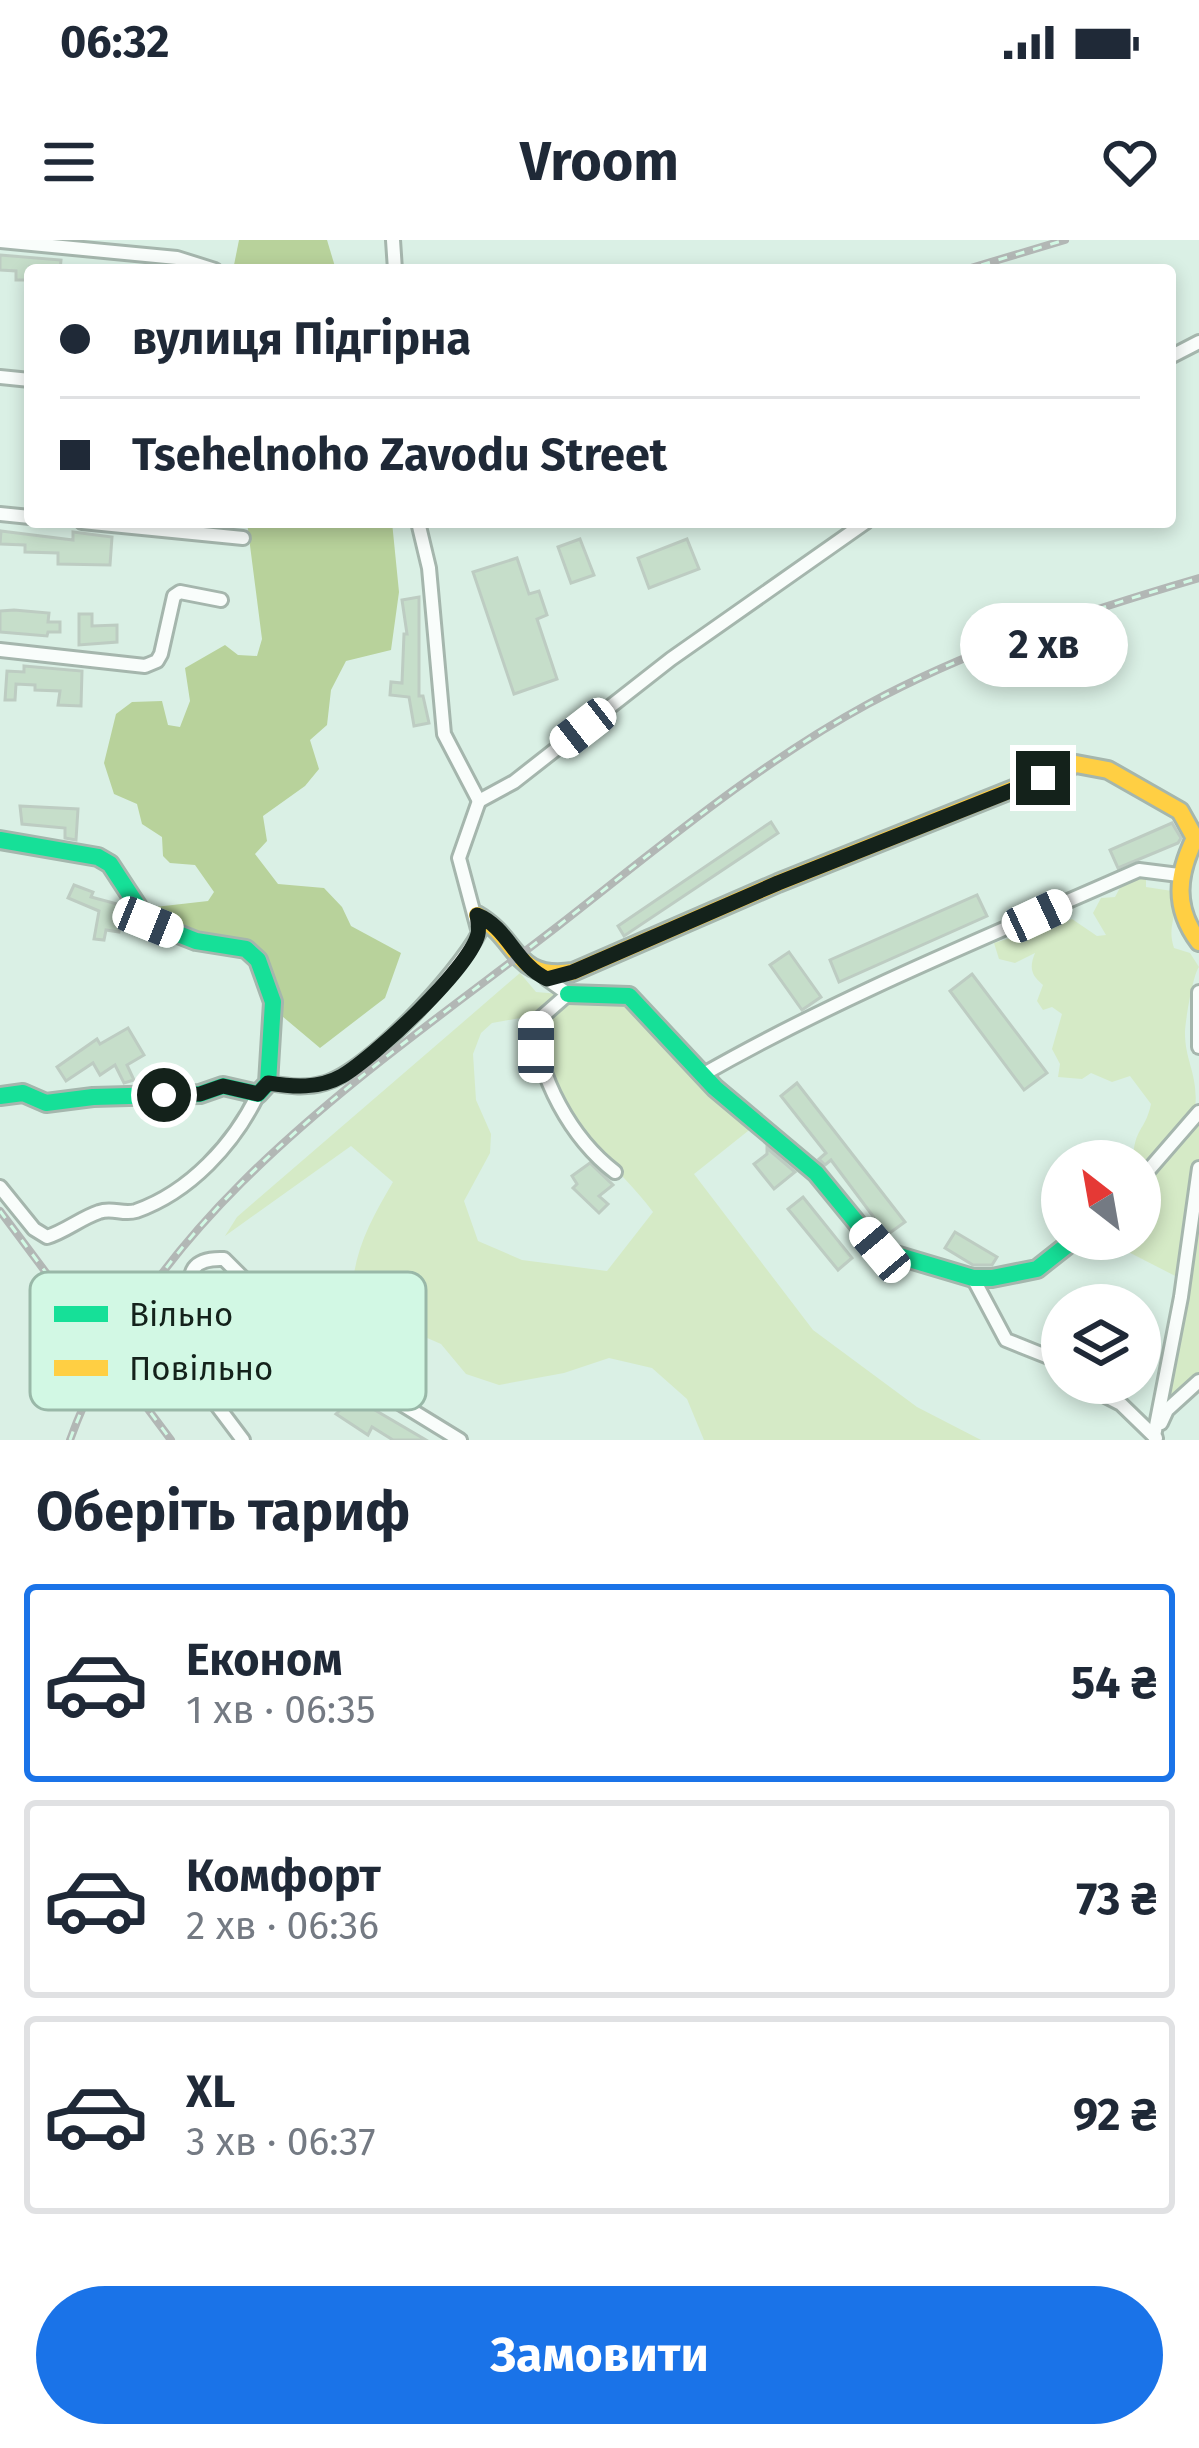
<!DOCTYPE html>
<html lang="uk">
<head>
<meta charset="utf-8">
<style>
	:root { --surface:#fff; --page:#f2f2f3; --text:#1f2937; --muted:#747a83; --line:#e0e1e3; --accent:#1a73e8 }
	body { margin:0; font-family:"Fira Sans",sans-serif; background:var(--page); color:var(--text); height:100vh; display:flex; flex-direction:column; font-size:45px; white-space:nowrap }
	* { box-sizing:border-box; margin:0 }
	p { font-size:39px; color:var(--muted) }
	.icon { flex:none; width:66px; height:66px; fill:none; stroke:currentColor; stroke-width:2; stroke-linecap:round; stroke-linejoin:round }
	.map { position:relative; height:1200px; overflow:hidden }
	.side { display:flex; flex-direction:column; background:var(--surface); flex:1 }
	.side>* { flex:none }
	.top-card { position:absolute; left:24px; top:24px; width:1152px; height:264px; border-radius:12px; box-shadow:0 6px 18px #0003; display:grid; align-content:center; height:264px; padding:0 36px; background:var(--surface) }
	.needle { width:78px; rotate:329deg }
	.buttons { position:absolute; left:1041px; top:900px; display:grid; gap:24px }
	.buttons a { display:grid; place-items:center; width:120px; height:120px; border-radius:50%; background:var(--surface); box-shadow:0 6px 18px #0003; font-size:60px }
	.end { position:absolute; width:54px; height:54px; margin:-27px; border:15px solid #14221b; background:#fff; box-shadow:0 0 0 6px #fff }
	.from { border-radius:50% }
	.bubble { position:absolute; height:84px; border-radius:42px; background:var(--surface); box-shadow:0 6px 18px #0003; font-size:39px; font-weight:700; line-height:84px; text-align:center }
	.car { position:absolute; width:36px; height:72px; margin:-36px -18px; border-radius:15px; box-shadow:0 0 9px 3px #0007; background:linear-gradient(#fff 24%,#345 0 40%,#fff 0 76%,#345 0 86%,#fff 0) }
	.top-card b { display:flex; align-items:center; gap:42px; height:114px; font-size:45px }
	.top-card b+b { border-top:3px solid var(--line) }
	.top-card i { width:30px; height:30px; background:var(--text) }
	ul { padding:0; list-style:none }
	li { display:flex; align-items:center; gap:36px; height:198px; margin:0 24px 18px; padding:0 12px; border:6px solid var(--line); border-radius:12px }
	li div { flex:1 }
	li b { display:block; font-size:45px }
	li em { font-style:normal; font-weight:700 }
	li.active { border-color:var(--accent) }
	li>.icon { width:108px; height:108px; stroke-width:1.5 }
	h2 { padding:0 36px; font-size:54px; line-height:144px }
	.button { display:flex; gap:24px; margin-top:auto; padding:24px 36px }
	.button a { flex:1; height:138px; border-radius:72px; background:var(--accent); color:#fff; font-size:48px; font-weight:700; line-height:138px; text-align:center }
	.status { display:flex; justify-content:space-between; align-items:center; height:84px; padding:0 60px; background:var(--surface); direction:ltr }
	.status svg { height:33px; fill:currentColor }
	header { display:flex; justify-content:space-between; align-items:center; height:156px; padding:0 36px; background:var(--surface); font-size:54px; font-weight:700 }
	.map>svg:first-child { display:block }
</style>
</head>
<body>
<div class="status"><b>06:32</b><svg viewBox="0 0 49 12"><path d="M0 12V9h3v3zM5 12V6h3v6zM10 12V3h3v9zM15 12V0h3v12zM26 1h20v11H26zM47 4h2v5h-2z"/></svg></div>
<header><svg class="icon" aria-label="menu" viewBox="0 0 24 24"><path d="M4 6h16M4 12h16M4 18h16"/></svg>Vroom<svg class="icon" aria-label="heart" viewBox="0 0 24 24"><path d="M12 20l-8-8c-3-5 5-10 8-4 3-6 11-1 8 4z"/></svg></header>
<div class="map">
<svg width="1199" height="1200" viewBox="0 0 1199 1200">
	<rect width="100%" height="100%" fill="#daf0e5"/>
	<g fill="#d5eac6">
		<path d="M1138,634l8,2v11l26,4c8,25 -6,33 2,57l16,5 9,14c-6,7 -14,55 -14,66 0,29 14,42 10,76l-55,58v-6h-7c1,-34 12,-29 18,-57l-21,-28 -18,6 -21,-9 -9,6 -24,-2 2,-13 -8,-15 10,-35 -10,-7 -9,3 -6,-9 6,-16c-12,-10 -14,-17 -8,-32l-20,10 -16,-4 -5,-16 16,-5 12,-11 25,2 -1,-9 10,-5 9,7 7,-3 25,17 9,-1 -13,-22 8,-15 14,-1 8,-15z"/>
		<path d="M520,733l16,19 24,2 -29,22 -39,7 -11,10 -8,21 3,46 15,34 -1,19 -26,48 14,40 44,19 85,11 46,-59c-33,-45 -90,-85 -106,-141 -4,-15 -4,-32 -7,-47l35,-26 53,5 125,124 -59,47 119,156 104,77 64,33h-277l-17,-41 -35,-31 -43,-10 -45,15 -65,12 -33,-11 -25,-30 -64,-28 -25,-26c3,-42 20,-72 41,-108l-42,-36 -126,90 12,-19z"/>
		<polygon points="1199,879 1199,1135 1165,1166 1187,1042 1103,999 1140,999 1140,946"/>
	</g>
	<g fill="#b8d29b">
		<polygon points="239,0 327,0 336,30 233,30"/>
		<polygon points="247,282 392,282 399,352 391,410 346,421 331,450 327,485 310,500 319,529 305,546 263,576 267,601 255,614 278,644 324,648 342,667 351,686 401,713 385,758 320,808 276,771 261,718 155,679 155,667 208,661 214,652 195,625 170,623 163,616 162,597 142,584 137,564 114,554 104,523 116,474 132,462 162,461 168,485 180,487 190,461 185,428 225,405 238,415 257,416 262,399"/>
	</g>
	<g fill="#c6deca" stroke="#bdccc2" stroke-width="3">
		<polygon points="0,15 61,20 60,30 30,27 30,40 16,40 16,31 0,30"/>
		<polygon points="1,291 73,300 73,292 112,297 110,325 58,324 58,313 25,312 25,305 0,304"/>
		<polygon points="580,299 594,335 571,343 558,307"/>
		<polygon points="687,299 699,329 649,348 638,318"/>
		<polygon points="517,318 529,354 539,351 547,375 537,379 557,439 514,454 473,332"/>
		<polygon points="419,357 419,456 423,456 429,483 414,486 409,457 390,455 391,442 402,443 404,394 407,394 402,360"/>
		<polygon points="14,370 49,373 48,382 60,382 60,392 48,392 47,396 0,392 0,371"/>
		<polygon points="79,374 92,374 92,386 117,385 117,402 79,405"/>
		<polygon points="24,426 82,431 81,466 58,465 60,451 35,450 35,445 16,444 15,460 5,460 7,431 24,432"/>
		<polygon points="20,566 78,569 76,600 65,598 65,588 22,584"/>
		<polygon points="771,582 778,593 624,696 618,686"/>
		<polygon points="1172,583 1181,598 1178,603 1118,628 1110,610"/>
		<polygon points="74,645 93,652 91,657 121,665 116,680 121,681 119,692 106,690 104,700 94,699 99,671 68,658"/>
		<polygon points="977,655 987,676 839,742 830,720"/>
		<polygon points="789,712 821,757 802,770 770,725"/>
		<polygon points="972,734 1047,833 1024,850 950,751"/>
		<polygon points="128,788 144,815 127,825 134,840 124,843 115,825 100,835 93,823 66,841 57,827 97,799 100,804"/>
		<polygon points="797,843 905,982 887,995 831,920 825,925 819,919 826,913 781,856"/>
		<polygon points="767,908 795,932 774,949 754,924 767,914"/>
		<polygon points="590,923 613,945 599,956 608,964 599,973 573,948 577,944 572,936"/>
		<polygon points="803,957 852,1018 838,1030 788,969"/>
		<polygon points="955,992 997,1017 992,1025 973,1025 945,1008"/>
		<polygon points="312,1126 323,1135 326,1132 363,1163 426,1200 393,1200 372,1187 368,1195 336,1174 340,1170 301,1133"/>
	</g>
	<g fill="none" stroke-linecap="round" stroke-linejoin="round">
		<g stroke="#a5b6ad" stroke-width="18">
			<g id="street">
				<polyline points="393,0 395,30"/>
				<polyline points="0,1 177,18 215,30"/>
				<polyline points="1170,117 1199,102"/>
				<polyline points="0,137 30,140"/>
				<polyline points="0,274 30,277"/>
				<polyline points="82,282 243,298"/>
				<polyline points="418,282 429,328 444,494 479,561"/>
				<polyline points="0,410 145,426 157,421 161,414 174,356 180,352 221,360"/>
				<polyline points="479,561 514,542 671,419 866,282"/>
				<path d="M547,739l21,15 -32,28c0,54 36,117 79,150"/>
				<polyline points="1199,752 1199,807"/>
				<path d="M702,835c140,-80 290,-140 437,-205l40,5"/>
				<path d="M268,843c20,3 37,6 57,0 44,-13 132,-109 154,-150l-20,-75 20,-57"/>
				<polyline points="1140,940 1199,872"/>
				<path d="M0,947l34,42 13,8c19,-6 34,-19 52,-25 13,-5 24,3 37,-1 54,-19 98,-67 122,-117"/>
				<polyline points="973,1038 1006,1100 1051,1118 1062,1128"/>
				<polyline points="1080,1143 1121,1164 1156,1198"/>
				<polyline points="1161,1183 1167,1170 1199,1141"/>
				<polyline points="1154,1196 1181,1057 1199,928"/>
				<path d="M243,1200l-64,-85c0,-15 6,-26 9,-40 6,-28 -10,-58 36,-56l29,29 119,98 88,54"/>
			</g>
		</g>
		<g stroke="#a5b6ad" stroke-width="22">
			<g id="fast">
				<polyline points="0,600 98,617 110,624 148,682 196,701 246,709 258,720 273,762 268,843 258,854 223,846 200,854 93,857 46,863 23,853 0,856"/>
				<polyline points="568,754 629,756 715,848 816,933 879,1010 973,1038 992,1038 1037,1029 1075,999"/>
			</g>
		</g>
		<g stroke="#a5b6ad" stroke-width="22">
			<path id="slow" d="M477,675c43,25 36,66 96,57l205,-89 298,-119 32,6 72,41 15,27c-18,37 -22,69 4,104"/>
		</g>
		<use href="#street" stroke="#f9fdfb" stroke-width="12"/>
		<use href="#fast" stroke="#16e098" stroke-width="16"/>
		<use href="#slow" stroke="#ffcf43" stroke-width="16"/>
		<g stroke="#b2b7b5" stroke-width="8">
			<g id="rail">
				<polyline points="964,30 1065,0"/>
				<polyline points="0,971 171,1200"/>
				<path d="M70,1200c83,-231 303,-371 488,-514 100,-78 198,-161 310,-222 104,-56 218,-93 331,-126"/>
			</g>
		</g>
		<use href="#rail" stroke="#d2f8e4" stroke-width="3" stroke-dasharray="9" stroke-linecap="butt"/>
	</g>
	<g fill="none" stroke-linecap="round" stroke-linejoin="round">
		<path stroke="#14221b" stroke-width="15" d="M164,855l36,-1 23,-8 35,8 10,-11c25,4 51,6 74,-7 31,-18 128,-108 136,-142 1,-3 0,-15 -1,-19 31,12 39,50 70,64l26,-7 205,-89 265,-105"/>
	</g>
	<rect x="30" y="1032" width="396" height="138" rx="18" fill="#d2f8e4" stroke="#99b8a8" stroke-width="3"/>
	<rect x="54" y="1066" width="54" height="16" fill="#16e098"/>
	<rect x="54" y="1120" width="54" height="16" fill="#ffcf43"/>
	<g font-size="33" fill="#14221b">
		<text x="129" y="1086">Вільно</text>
		<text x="129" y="1140">Повільно</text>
	</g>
</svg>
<div class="buttons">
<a><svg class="needle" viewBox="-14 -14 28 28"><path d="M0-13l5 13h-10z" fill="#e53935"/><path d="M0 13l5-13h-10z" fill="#747a83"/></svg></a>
<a><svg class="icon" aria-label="layers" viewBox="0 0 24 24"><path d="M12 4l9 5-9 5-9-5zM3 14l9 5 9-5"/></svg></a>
</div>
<i class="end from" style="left:164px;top:855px"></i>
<i class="end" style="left:1043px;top:538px"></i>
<div class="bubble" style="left:960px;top:363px;width:168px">2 хв</div>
<i class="car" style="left:583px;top:488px;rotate:232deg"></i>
<i class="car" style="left:1037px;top:676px;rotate:65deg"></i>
<i class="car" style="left:148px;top:682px;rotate:112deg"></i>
<i class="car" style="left:536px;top:807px;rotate:0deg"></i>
<i class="car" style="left:880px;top:1010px;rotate:320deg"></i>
<div class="top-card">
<b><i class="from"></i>вулиця Підгірна</b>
<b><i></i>Tsehelnoho Zavodu Street</b>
</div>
</div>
<section class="side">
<h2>Оберіть тариф</h2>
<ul>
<li class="active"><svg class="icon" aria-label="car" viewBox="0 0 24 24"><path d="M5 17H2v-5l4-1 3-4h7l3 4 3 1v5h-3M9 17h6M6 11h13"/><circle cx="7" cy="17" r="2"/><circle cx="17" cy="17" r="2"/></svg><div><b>Економ</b><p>1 хв · 06:35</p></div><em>54 ₴</em></li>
<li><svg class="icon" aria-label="car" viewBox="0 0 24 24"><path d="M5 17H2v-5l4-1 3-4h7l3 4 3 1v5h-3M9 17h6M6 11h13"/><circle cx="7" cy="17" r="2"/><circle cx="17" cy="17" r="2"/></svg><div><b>Комфорт</b><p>2 хв · 06:36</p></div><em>73 ₴</em></li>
<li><svg class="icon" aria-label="car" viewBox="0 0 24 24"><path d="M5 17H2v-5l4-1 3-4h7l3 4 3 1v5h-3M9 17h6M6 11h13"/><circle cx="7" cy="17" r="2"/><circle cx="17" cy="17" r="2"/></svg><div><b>XL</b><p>3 хв · 06:37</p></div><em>92 ₴</em></li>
</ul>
<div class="button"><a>Замовити</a></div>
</section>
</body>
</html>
